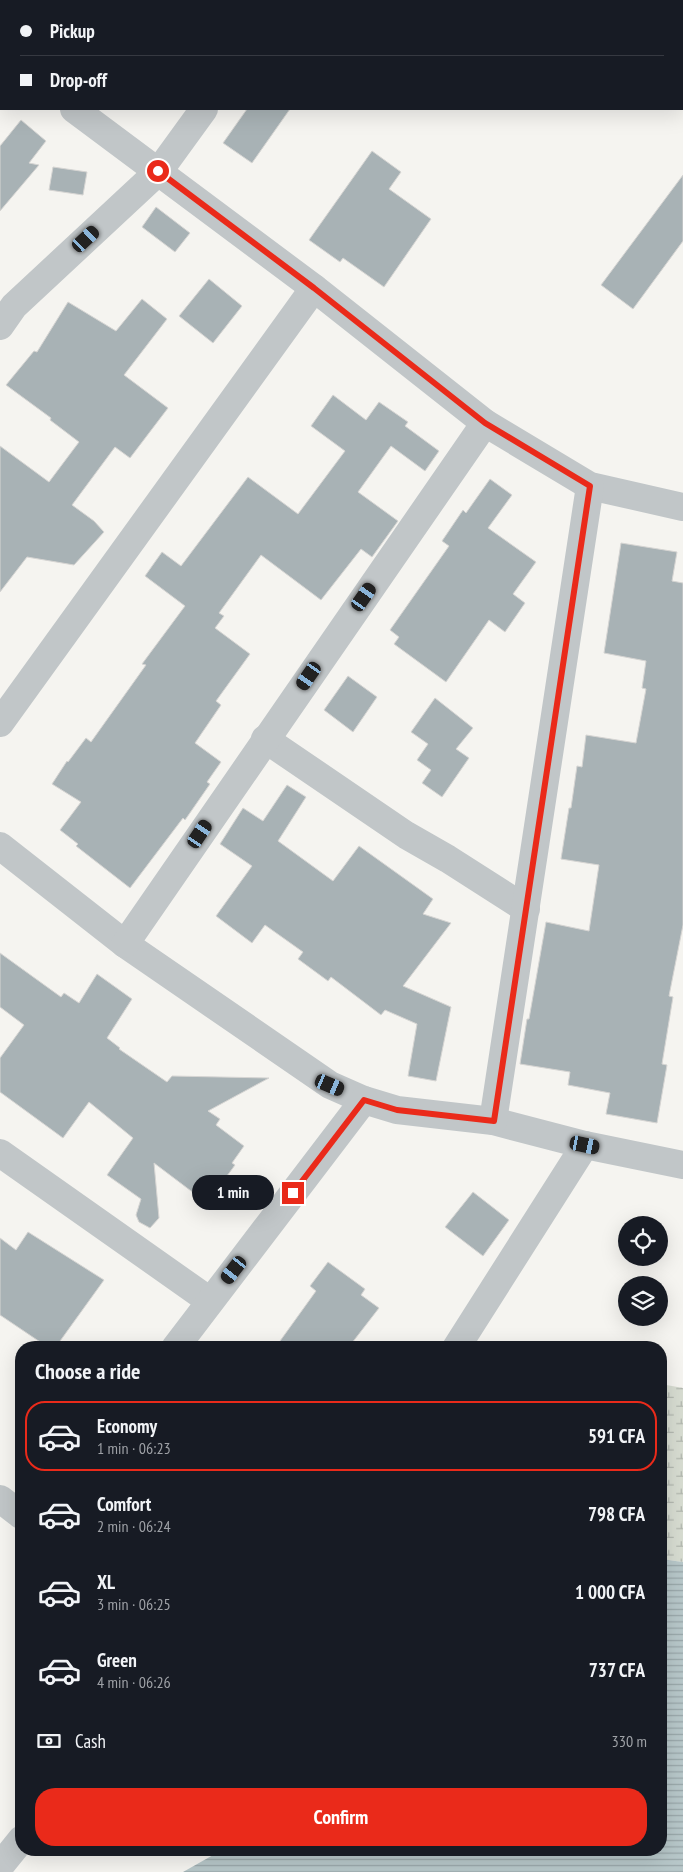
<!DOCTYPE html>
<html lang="en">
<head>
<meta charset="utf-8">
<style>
	:root { --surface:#171b24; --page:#242831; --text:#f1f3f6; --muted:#9ea1a6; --line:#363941; --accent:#ea2a1a }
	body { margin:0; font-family:"PT Sans Narrow",sans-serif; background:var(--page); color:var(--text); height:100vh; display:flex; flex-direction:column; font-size:19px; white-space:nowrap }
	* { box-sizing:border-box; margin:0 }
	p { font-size:16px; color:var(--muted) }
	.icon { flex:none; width:28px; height:28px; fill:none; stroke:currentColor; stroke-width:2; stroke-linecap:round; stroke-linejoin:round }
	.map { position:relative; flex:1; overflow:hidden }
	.side { position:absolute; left:15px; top:1341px; width:652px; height:515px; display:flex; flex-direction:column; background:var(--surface); border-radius:20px; box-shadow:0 5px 20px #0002 }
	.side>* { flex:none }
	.guide { position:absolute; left:0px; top:0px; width:684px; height:110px; box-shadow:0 5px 20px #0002; display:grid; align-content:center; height:110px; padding:0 20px; background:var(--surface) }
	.controls { position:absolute; left:618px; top:1216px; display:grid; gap:10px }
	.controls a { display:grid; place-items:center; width:50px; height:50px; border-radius:50%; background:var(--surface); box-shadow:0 5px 20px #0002; font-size:25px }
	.end { position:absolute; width:22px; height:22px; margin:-11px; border:6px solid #ea2a1a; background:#fff; box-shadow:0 0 0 2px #fff }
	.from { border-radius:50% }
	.bubble { position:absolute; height:35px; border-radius:18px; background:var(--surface); box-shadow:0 5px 20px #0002; font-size:16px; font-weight:800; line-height:35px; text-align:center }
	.car { position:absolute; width:15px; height:30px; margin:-15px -8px; border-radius:6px; box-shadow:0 0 4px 1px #0007; background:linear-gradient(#222 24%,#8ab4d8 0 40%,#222 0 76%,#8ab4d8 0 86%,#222 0) }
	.guide b { display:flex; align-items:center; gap:18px; height:48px; font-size:19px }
	.guide b+b { border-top:1px solid var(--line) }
	.guide i { width:12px; height:12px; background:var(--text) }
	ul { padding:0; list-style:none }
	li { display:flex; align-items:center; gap:15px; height:70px; margin:0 10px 8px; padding:0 10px; border:2px solid transparent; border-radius:20px }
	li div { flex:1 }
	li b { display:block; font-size:19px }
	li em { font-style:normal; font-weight:800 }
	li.selected { border-color:var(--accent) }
	li>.icon { width:45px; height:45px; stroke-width:1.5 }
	h2 { padding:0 20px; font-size:22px; line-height:60px }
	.pay { display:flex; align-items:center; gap:12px; height:55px; padding:0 20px; font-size:19px }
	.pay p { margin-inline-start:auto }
	.primary-button { display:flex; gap:10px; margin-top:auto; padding:10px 20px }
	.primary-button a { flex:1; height:58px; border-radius:20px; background:var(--accent); color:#fff; font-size:20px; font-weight:800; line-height:58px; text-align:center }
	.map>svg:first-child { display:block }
</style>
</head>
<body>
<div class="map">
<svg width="683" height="1872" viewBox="0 0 683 1872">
	<defs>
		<pattern id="wetland-marsh" width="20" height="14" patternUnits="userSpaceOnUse" patternTransform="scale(1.25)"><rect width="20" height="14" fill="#d7dcd1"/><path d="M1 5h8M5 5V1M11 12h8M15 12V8" fill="none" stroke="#b2b7af"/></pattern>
		<pattern id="water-rules" width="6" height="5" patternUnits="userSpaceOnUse" patternTransform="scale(1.25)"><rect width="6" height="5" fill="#b7c7c9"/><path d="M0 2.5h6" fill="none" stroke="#98a6a9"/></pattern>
	</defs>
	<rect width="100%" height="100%" fill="#f5f4f0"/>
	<polygon fill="url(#wetland-marsh)" points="661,1384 683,1388 683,1562 661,1559"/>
	<polygon fill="url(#water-rules)" points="661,1559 683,1562 683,1872 183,1872 222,1850 661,1850"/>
	<g fill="#a8b2b5" stroke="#d6d5d3">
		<polygon points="247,109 290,109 252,163 223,143"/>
		<polygon points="21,120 46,141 29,163 39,165 0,211 0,146"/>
		<polygon points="372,151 401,172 389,189 431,219 384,287 343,258 340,262 309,240"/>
		<polygon points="53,167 87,172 83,195 49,190"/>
		<polygon points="683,175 683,241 633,309 601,285"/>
		<polygon points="156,207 190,233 175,252 142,227"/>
		<polygon points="209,279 242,306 213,343 179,316"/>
		<polygon points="142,299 167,319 124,375 168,408 130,458 115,447 72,505 94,521 104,532 74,565 27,557 0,592 0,446 49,482 79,442 50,420 51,418 6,385 34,351 37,352 68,302 116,331"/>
		<polygon points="333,395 366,420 379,402 408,422 405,426 439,451 425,471 391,446 358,492 398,521 372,557 361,549 321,600 261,555 219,613 224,616 215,628 250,654 216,701 221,705 195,743 221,762 207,782 210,784 185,820 183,818 130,888 76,846 78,844 60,830 81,802 52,784 67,761 68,762 86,738 91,742 146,665 142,664 185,606 145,576 162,552 181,566 248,477 298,514 345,451 311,426"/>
		<polygon points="490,479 512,495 488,528 536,562 513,594 525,603 505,632 489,620 446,682 394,644 399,637 390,630 449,546 442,541 463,510 466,513"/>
		<polygon points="621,543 677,552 672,581 683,583 683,925 669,996 673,997 662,1064 667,1065 657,1123 606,1114 610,1093 568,1085 570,1072 520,1064 527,1019 529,1019 546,922 589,931 599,865 561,859 569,808 571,808 577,766 582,767 586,735 636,743 646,689 642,688 646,661 604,653"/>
		<polygon points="348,676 377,697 353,732 324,710"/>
		<polygon points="435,698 473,728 456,749 469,758 442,797 422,783 431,770 417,760 428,744 411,732"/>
		<polygon points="287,785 306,797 278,841 333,881 359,846 433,899 423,914 451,923 403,986 451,1007 436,1081 408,1076 417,1024 385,1010 381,1015 331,977 328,981 298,959 303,952 265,925 252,943 216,916 252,866 220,844 243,808 263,821"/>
		<polygon points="0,953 61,997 64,993 79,1003 97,974 132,999 107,1038 120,1048 119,1049 167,1082 172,1076 269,1078 208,1111 220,1119 216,1125 244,1146 232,1163 235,1165 207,1203 154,1163 159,1218 150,1228 139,1222 136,1215 141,1199 107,1175 133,1138 89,1102 63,1138 0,1092 0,1058 24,1025 0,1007"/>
		<polygon points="473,1192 509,1220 483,1256 445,1227"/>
		<polygon points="28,1232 104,1280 55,1348 49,1348 0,1315 0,1238 16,1250"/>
		<polygon points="328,1262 365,1289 361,1295 379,1308 348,1348 275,1348 316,1291 310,1286"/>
	</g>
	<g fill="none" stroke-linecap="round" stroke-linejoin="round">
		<g stroke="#c1c6c8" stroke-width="28">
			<polyline points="657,0 659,1"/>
			<polyline points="100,1 101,0"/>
			<polyline points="282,1 283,0"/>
			<polyline points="682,20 683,21"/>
			<polyline points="0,54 1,54"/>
			<polyline points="74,109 314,288 485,423 590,486 683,507"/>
			<polyline points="0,326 14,306 159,171 204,109"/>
			<polyline points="0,723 314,288"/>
			<polyline points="265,739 406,835 448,859 526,909"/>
			<polyline points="0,846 125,944 330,1085 364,1100 397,1110 493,1121 585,1145 683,1165"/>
			<polyline points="125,944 485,423"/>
			<polyline points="493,1121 590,486"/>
			<polyline points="0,1153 210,1301"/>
			<polyline points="175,1348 364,1100"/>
			<polyline points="456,1348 585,1145"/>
			<polyline points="0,1499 21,1515"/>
			<polyline points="0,1866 21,1840"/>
		</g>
	</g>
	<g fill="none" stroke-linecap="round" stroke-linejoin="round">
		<polyline stroke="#ea2a1a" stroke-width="6" points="158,171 314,288 485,423 590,486 494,1121 397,1110 364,1100 293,1193"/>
	</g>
</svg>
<div class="controls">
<a><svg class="icon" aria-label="locate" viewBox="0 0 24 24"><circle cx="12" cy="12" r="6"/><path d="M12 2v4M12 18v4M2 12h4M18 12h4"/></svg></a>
<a><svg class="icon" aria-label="layers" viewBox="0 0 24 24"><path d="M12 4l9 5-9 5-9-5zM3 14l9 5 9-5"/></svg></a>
</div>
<i class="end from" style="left:158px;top:171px"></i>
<i class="end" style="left:293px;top:1193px"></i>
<div class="bubble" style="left:192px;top:1175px;width:82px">1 min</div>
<i class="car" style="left:86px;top:239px;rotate:47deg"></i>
<i class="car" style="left:364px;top:597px;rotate:35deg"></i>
<i class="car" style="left:309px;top:676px;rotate:215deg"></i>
<i class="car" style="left:200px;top:834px;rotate:34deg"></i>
<i class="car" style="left:330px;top:1085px;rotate:113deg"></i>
<i class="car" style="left:585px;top:1145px;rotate:102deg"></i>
<i class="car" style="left:234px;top:1270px;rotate:218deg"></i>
<div class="guide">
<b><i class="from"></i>Pickup</b>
<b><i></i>Drop-off</b>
</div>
<section class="side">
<h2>Choose a ride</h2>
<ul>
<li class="selected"><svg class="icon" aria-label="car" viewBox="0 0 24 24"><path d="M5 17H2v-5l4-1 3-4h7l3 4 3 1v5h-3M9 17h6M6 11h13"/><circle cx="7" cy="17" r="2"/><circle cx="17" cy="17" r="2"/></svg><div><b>Economy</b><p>1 min · 06:23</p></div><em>591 CFA</em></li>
<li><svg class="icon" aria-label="car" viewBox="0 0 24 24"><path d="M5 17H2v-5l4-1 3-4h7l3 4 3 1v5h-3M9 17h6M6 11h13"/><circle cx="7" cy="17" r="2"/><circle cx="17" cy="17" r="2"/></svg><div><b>Comfort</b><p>2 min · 06:24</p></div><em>798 CFA</em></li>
<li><svg class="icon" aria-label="car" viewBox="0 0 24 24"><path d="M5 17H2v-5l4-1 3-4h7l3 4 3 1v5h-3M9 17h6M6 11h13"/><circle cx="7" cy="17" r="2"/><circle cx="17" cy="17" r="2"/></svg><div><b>XL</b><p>3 min · 06:25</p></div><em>1 000 CFA</em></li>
<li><svg class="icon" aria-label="car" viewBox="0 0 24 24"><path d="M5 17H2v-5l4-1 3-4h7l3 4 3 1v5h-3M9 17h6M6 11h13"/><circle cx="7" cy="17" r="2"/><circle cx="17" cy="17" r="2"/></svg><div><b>Green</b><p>4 min · 06:26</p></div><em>737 CFA</em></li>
</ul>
<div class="pay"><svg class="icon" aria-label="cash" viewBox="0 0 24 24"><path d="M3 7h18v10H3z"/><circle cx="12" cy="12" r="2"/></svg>Cash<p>330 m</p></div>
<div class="primary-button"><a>Confirm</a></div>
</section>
</div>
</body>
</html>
